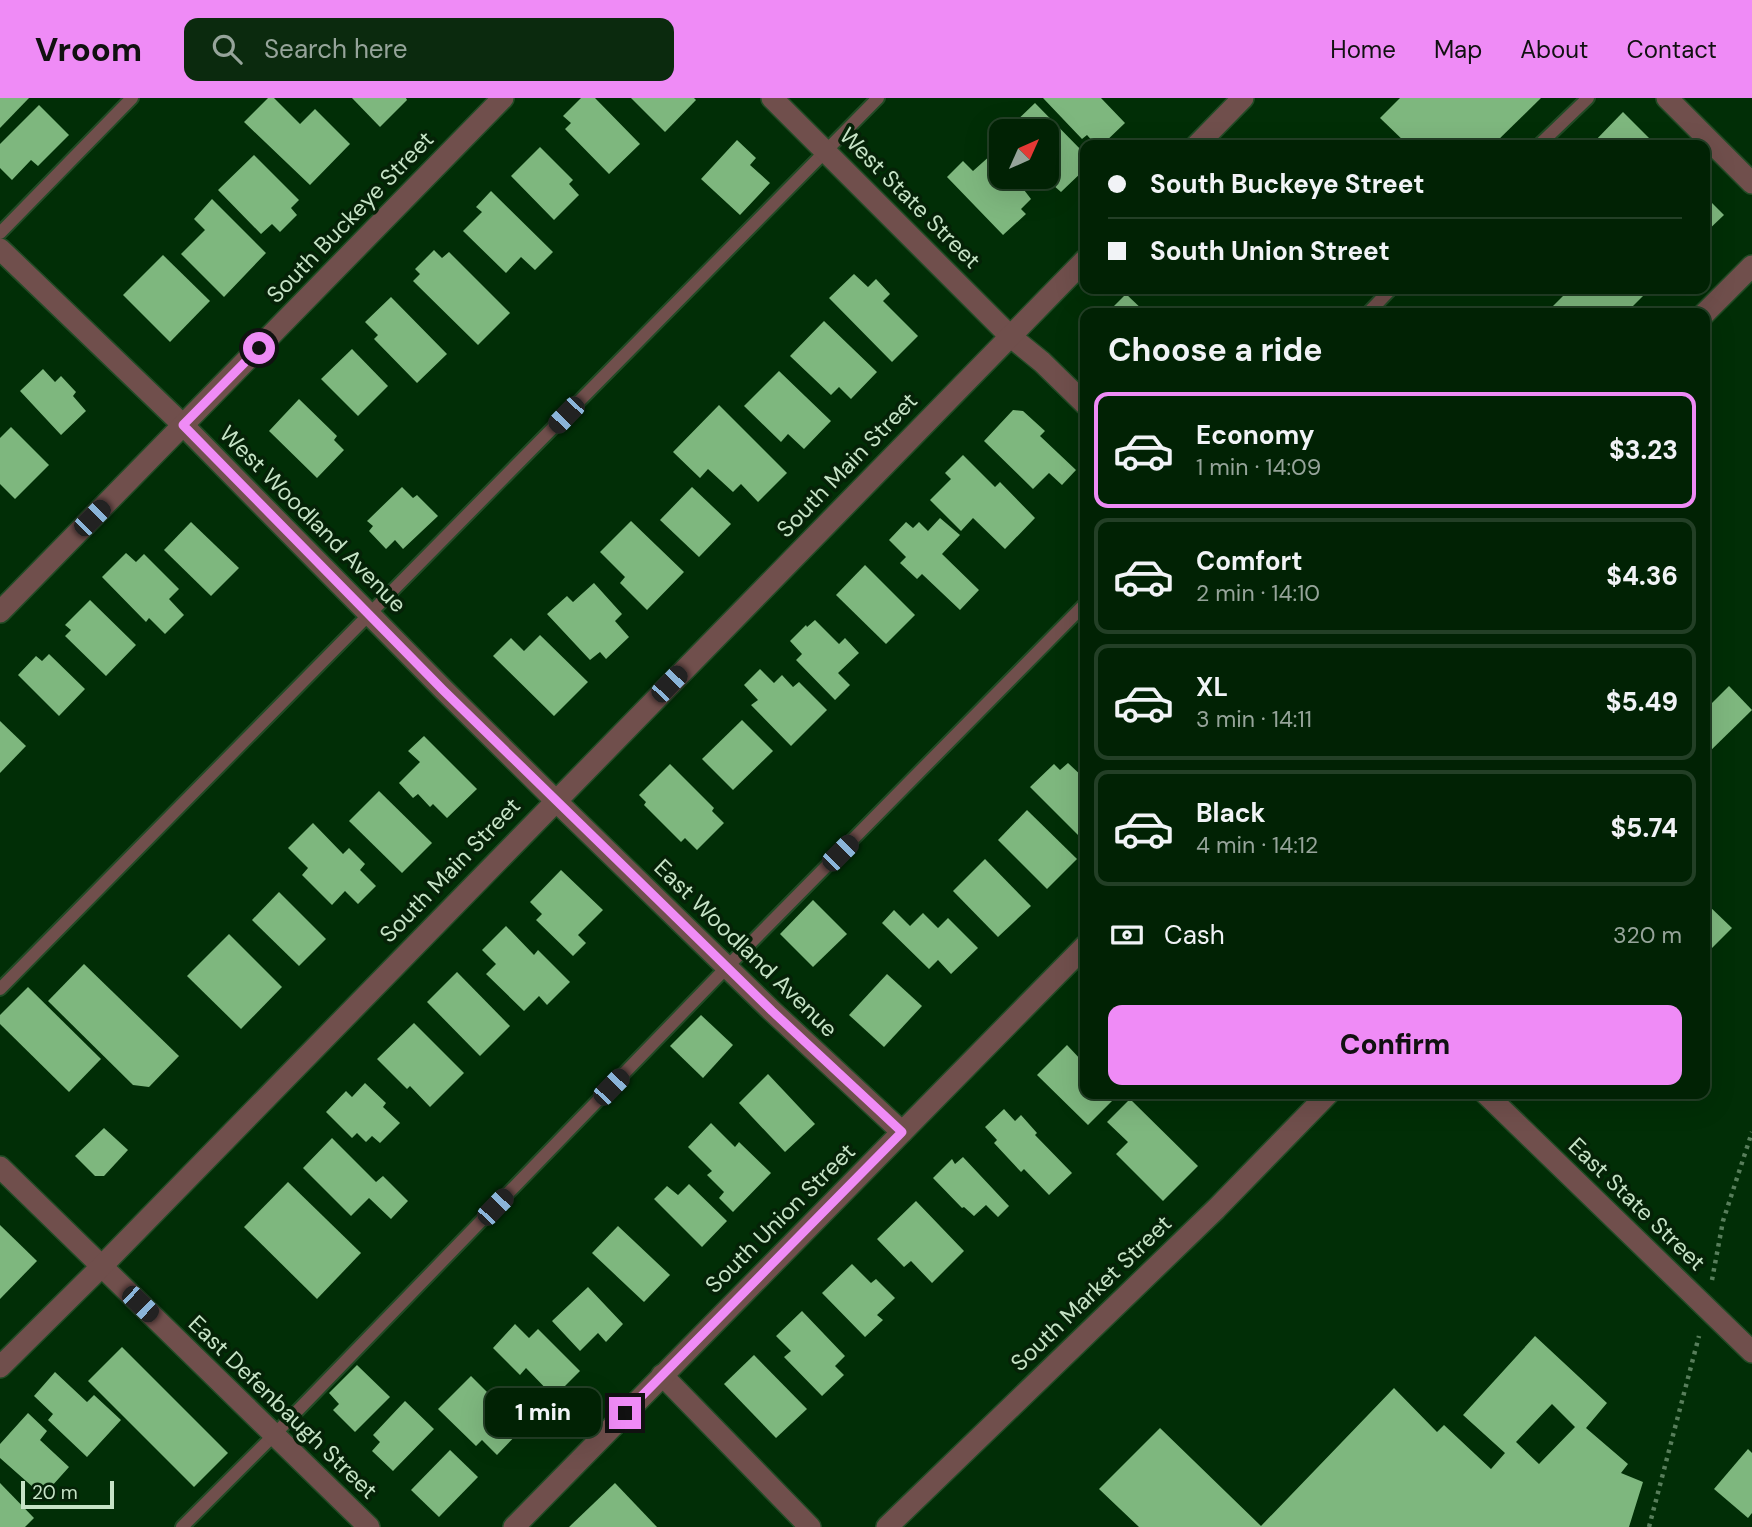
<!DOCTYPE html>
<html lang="en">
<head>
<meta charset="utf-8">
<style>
	:root { --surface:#012204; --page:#0b2a0e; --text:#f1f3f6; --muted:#96a49a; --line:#233f26; --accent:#ef8bf6 }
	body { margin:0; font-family:"DM Sans",sans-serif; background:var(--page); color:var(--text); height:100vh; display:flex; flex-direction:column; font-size:26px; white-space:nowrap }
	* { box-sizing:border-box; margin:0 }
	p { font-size:23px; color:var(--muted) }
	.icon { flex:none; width:38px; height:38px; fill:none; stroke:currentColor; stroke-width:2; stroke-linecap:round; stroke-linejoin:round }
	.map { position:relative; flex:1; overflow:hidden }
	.side { position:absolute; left:1080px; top:210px; width:630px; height:791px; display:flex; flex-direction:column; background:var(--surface); border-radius:14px; box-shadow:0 7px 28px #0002,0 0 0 2px var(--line) }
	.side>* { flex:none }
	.banner { position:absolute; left:1080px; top:42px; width:630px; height:154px; border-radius:14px; box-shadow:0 7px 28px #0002,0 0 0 2px var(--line); display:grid; align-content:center; height:154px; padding:0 28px; background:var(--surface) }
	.needle { width:46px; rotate:45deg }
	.buttons { position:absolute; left:989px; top:21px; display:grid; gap:14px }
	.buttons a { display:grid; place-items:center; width:70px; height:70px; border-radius:14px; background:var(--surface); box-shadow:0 7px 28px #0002,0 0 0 2px var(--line); font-size:35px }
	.scale { position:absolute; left:21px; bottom:18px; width:93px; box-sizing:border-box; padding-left:7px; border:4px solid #c6e3c6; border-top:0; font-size:19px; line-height:24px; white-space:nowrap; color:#c6e3c6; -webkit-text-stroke:5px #052207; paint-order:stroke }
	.end { position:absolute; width:32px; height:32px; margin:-16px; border:9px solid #ef8bf6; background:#111; box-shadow:0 0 0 4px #111 }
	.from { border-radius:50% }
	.bubble { position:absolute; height:49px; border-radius:14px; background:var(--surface); box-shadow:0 7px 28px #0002,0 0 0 2px var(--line); font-size:23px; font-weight:800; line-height:49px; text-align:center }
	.car { position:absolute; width:21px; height:42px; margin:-21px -10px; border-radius:9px; box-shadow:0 0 5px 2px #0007; background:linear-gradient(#222 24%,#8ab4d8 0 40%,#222 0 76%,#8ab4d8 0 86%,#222 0) }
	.banner b { display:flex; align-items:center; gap:24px; height:66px; font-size:26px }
	.banner b+b { border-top:2px solid var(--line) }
	.banner i { width:18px; height:18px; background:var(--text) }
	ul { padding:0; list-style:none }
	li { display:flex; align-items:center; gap:21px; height:116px; margin:0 14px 10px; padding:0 14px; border:4px solid var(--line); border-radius:14px }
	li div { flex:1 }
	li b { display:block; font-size:26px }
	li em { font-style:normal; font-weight:800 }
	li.active { border-color:var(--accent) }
	li>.icon { width:63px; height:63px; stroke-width:1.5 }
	h2 { padding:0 28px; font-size:32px; line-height:84px }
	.pay { display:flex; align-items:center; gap:18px; height:77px; padding:0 28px; font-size:26px }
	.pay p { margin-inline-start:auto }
	.primary-button { display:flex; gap:14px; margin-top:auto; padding:14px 28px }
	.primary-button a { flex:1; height:80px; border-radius:14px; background:var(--accent); color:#111; font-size:28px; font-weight:800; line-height:80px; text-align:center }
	header { display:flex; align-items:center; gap:42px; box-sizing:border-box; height:98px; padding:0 35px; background:var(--accent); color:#111 }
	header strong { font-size:33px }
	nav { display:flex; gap:38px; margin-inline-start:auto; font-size:24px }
	.search { width:490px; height:63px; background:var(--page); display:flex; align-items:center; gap:18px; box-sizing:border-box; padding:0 24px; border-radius:14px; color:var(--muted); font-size:26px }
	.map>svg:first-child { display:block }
</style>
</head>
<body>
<header>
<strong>Vroom</strong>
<div class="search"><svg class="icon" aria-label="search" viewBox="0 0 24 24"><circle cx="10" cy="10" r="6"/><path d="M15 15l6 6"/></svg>Search here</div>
<nav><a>Home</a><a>Map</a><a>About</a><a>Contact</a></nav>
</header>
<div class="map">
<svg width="1752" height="1429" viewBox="0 0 1752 1429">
	<rect width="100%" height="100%" fill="#012e06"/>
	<g fill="#7eb77e" fill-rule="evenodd">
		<polygon points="0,0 29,0 0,30"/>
		<polygon points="268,0 274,0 300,26 315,11 350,46 310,87 244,24"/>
		<polygon points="352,0 406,0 407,2 380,29"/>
		<polygon points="581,0 595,0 640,46 609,76 565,31 571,25 563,18"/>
		<polygon points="631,0 694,0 696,2 665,34"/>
		<polygon points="1043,0 1101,0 1125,25 1102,47 1096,47 1087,37 1082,41"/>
		<polygon points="1400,0 1541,0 1493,47 1408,47 1380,20"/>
		<polygon points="1035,5 1085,56 1082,59 1085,62 1085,71 1061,94 1053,87 1050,90 1039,79 1046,79 1046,33 1006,33"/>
		<polygon points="39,7 69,37 38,68 31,62 12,82 0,70 0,46"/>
		<polygon points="1623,14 1656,47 1591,47"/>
		<polygon points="737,42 756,60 750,67 770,85 740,117 701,81"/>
		<polygon points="540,49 573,82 569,86 579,97 554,122 511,78"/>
		<polygon points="992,56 1001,65 1001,79 1014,79 1031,101 1021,111 1026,116 1003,137 947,79 963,63 973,73"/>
		<polygon points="254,57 299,102 291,110 297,117 280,134 272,126 261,136 218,92"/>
		<polygon points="491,93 553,154 535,172 521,159 506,175 463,133 482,114 476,109"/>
		<polygon points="1704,97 1724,117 1704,136"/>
		<polygon points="212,101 266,155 224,199 181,156 205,132 194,121"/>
		<polygon points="434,152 442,160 449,154 510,215 478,247 413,183 420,176 415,171"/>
		<polygon points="163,157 210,203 170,244 123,197"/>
		<polygon points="854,176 868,189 876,181 890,196 883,203 918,238 892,264 829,200"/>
		<polygon points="1570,191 1650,191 1626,215 1546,215"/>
		<polygon points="1126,196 1146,215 1107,215"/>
		<polygon points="391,199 447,256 417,285 374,241 378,237 365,224"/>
		<polygon points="824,223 877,274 851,301 839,289 831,297 790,258"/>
		<polygon points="352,251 388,288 358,318 321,281"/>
		<polygon points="43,271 55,284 61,278 76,294 73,298 86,313 61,337 20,293"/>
		<polygon points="779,273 831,323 804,351 788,336 781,344 744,308"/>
		<polygon points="299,301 337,338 334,342 344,352 317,380 269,333"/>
		<polygon points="719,307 787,375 758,404 741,386 733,394 708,371 700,380 673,354"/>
		<polygon points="1013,312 1023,313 1045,333 1040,338 1076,372 1062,387 1049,375 1033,391 984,343"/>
		<polygon points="11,329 49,367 15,401 0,386 0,340"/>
		<polygon points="963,357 995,389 1000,384 1035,420 1005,451 973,420 961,433 930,402 951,381 945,375"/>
		<polygon points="402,389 413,400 417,397 438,418 403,451 395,442 386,451 369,433 373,428 367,423"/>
		<polygon points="692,389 731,426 699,459 660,422"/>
		<polygon points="940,420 960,437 942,456 979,492 960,512 922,476 917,481 900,465 906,459 889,442 906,424 913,430 919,424 928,433"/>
		<polygon points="631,423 684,474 647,512 620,485 625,479 600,454"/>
		<polygon points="191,424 239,470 211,498 164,452"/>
		<polygon points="126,455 136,464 144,456 179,491 169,501 184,517 165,536 149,520 146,524 102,479"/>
		<polygon points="865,467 915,517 886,546 836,497"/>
		<polygon points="594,485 622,516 615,523 629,539 606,561 600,554 590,562 547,516 567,498 573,504"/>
		<polygon points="90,502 136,547 106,578 65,538 71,532 65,527"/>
		<polygon points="815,522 839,546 845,540 859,555 838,575 850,587 835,602 796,562 802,556 790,543 806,527 807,529"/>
		<polygon points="540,537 588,584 554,618 493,558 511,540 524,553"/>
		<polygon points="49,556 85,591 59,618 18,577 36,558 42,563"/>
		<polygon points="760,571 774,585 782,577 793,589 799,584 827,612 791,648 751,607 758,602 744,587"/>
		<polygon points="1729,588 1752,612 1704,659 1704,613"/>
		<polygon points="742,622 773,653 733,692 702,661"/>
		<polygon points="0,623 26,648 0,675"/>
		<polygon points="424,638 477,691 447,720 433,706 430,709 418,696 413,700 399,685 420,664 408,653"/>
		<polygon points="1068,665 1085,681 1085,744 1030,689 1054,666 1060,672"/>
		<polygon points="670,666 714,710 712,713 724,725 697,752 685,740 681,744 644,707 646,704 639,697"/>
		<polygon points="379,693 432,745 402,775 349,723"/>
		<polygon points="1027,712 1077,761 1047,791 998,742"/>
		<polygon points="313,725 343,756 349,750 365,766 360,772 376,788 358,806 345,793 332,807 302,777 308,770 288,750"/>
		<polygon points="985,761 1031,808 998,839 953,793"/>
		<polygon points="561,772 603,812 578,837 586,845 573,858 536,822 542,816 530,804"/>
		<polygon points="279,794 326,841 299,868 252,822"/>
		<polygon points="813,802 847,836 813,869 780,836"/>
		<polygon points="1707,806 1732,830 1704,858 1704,808"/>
		<polygon points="894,812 910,828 923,815 938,830 948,820 978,850 951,876 938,862 929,871 882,825"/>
		<polygon points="506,828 534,857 538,852 570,884 547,907 539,898 524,913 486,876 496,866 482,852"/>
		<polygon points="229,836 282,889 241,931 187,878"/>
		<polygon points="84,866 179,958 149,989 133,987 48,903"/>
		<polygon points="457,874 510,928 480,958 427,904"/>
		<polygon points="887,876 922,908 884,949 849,917"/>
		<polygon points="28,889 101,961 69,994 0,926 0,917"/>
		<polygon points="701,917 733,947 703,980 670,948"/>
		<polygon points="414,925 464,975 430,1009 410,988 407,991 377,961"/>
		<polygon points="1067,947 1082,963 1080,965 1085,970 1085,996 1107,996 1113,1002 1088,1027 1037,977"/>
		<polygon points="768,976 815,1026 785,1054 739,1005"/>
		<polygon points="365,985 386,1005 383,1009 400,1025 380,1045 372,1038 366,1044 357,1035 352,1040 326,1014 346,993 352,999"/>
		<polygon points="1130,1001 1198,1068 1163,1103 1116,1056 1128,1044 1107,1024"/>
		<polygon points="1004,1011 1015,1023 1021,1017 1037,1035 1035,1037 1072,1075 1049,1097 1024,1071 1021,1074 994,1045 997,1042 985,1029"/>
		<polygon points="711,1025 735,1049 739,1044 771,1075 733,1114 719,1100 724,1094 707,1077 712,1073 688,1049"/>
		<polygon points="104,1030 128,1052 104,1078 95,1078 75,1058"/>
		<polygon points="332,1040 376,1084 383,1078 408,1103 391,1121 369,1100 351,1118 303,1070"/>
		<polygon points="963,1059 1009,1108 998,1119 986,1107 974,1118 964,1109 962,1110 933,1080 952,1061 955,1066"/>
		<polygon points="288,1084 361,1155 317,1201 244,1129"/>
		<polygon points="689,1086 727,1123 702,1149 654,1101 667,1088 678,1097"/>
		<polygon points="916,1103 964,1153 932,1185 911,1163 904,1169 877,1141"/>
		<polygon points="0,1127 37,1163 0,1201"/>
		<polygon points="618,1128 670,1177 644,1204 592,1155"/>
		<polygon points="852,1166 871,1185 876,1181 895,1200 877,1217 883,1222 865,1239 822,1195"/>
		<polygon points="588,1189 623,1226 606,1244 598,1235 580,1253 552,1223"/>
		<polygon points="802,1213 845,1258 835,1268 844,1277 822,1298 784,1259 791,1253 776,1238"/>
		<polygon points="515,1226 529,1240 538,1231 580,1273 554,1299 526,1270 520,1277 493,1250"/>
		<path d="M1535,1238l72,67 -21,25 42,36 -7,9 22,9 -14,45h-490l-40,-38 61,-61 101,98 133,-138 43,44 7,-7 47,44 14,-16 -42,-38zM1552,1306l23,23 -36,37 -23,-22z"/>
		<polygon points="122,1249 228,1355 194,1389 88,1283"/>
		<polygon points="754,1257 807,1311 776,1340 724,1286"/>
		<polygon points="357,1267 390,1299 355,1334 333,1312 339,1306 329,1295"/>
		<polygon points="55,1274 87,1304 94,1297 121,1322 87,1359 48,1322 53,1316 34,1298"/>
		<polygon points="471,1278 523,1330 497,1357 482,1342 476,1348 438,1311"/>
		<polygon points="405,1303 434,1331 393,1373 372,1353 380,1344 373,1337"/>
		<polygon points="28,1315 47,1333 40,1342 69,1369 43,1398 0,1360 0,1346"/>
		<polygon points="1748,1351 1752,1355 1752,1415 1748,1420 1714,1391"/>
		<polygon points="450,1352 478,1379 439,1419 411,1392"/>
		<polygon points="0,1385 34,1420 25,1429 0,1429"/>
		<polygon points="615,1385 657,1429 569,1429"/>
	</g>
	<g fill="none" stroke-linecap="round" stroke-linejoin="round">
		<g stroke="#214b25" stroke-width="16">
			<g id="lane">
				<polyline points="1539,47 1588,0"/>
				<polyline points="0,135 132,0"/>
				<polyline points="1368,215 1391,191"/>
				<polyline points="0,891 878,0"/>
				<polyline points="182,1429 274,1337 727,869 1085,506"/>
			</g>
		</g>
		<g stroke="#214b25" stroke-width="24">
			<g id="street">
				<polyline points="772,0 1010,238 1042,264 1085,306"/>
				<polyline points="1667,0 1752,85"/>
				<polyline points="1197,47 1243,0"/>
				<polyline points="0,151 183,327 443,591 555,702 772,913 902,1034"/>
				<polyline points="1704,216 1752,168"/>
				<polyline points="0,514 503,0"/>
				<polyline points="1486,996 1752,1254"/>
				<polyline points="0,1069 369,1429"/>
				<polyline points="0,1269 101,1169 1085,162"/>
				<polyline points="662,1277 810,1429"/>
				<polyline points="514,1429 1085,848"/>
				<polyline points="887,1429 1216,1111 1328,996"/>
			</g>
		</g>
		<g stroke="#587e5b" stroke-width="4.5" stroke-dasharray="3.5 5" stroke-linecap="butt">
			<polyline points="1712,1182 1723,1123 1752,1034"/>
			<polyline points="1649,1429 1699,1238"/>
		</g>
		<use href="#lane" stroke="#704f4c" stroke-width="12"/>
		<use href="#street" stroke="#704f4c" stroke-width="21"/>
	</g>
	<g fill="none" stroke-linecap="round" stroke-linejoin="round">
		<polyline stroke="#ef8bf6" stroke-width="9" points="259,250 183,327 443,592 772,913 902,1034 625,1315"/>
	</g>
	<g text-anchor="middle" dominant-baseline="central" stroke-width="7" stroke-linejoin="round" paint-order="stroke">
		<g font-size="23" fill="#c6e3c6" stroke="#052207">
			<text transform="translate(910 100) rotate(45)">West State Street</text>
			<text transform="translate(350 119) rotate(-46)">South Buckeye Street</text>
			<text transform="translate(847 367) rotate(-46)">South Main Street</text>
			<text transform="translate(313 421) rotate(45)">West Woodland Avenue</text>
			<text transform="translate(450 772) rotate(-46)">South Main Street</text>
			<text transform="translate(746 850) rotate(44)">East Woodland Avenue</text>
			<text transform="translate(1637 1106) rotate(44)">East State Street</text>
			<text transform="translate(780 1120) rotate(-45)">South Union Street</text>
			<text transform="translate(1091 1195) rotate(-44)">South Market Street</text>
			<text transform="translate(283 1309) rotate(44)">East Defenbaugh Street</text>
		</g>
	</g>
</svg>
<div class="buttons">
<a><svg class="needle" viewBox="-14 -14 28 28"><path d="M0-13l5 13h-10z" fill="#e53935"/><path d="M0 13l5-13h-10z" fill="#96a49a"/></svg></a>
</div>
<div class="scale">20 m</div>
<i class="end from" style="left:259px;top:250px"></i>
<i class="end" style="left:625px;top:1315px"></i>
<div class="bubble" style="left:485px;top:1290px;width:116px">1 min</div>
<i class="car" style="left:566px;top:317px;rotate:224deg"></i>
<i class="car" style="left:92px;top:420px;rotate:45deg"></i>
<i class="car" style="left:669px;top:586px;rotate:44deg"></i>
<i class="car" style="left:840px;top:755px;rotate:45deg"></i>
<i class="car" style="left:611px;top:989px;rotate:44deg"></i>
<i class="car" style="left:495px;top:1109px;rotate:44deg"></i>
<i class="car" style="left:140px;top:1206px;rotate:134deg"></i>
<div class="banner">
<b><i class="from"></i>South Buckeye Street</b>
<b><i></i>South Union Street</b>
</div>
<section class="side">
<h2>Choose a ride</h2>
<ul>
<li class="active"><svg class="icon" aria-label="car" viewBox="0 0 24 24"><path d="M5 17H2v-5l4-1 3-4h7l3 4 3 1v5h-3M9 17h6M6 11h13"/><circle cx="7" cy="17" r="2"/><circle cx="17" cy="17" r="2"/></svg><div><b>Economy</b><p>1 min · 14:09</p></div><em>$3.23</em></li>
<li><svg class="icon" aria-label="car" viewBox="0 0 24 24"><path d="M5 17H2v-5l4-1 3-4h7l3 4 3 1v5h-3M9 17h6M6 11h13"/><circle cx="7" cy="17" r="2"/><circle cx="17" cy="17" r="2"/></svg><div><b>Comfort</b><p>2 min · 14:10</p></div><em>$4.36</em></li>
<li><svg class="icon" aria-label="car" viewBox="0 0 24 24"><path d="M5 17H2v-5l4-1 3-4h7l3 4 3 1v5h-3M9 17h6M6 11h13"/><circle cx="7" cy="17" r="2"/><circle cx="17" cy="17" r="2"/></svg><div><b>XL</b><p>3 min · 14:11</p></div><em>$5.49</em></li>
<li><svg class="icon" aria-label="car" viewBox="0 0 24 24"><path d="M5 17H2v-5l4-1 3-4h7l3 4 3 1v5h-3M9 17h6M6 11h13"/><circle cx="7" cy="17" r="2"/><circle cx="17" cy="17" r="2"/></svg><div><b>Black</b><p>4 min · 14:12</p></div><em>$5.74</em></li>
</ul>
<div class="pay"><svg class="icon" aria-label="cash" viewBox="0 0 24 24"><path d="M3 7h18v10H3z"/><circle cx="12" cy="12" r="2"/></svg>Cash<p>320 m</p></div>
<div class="primary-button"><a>Confirm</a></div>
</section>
</div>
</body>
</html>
